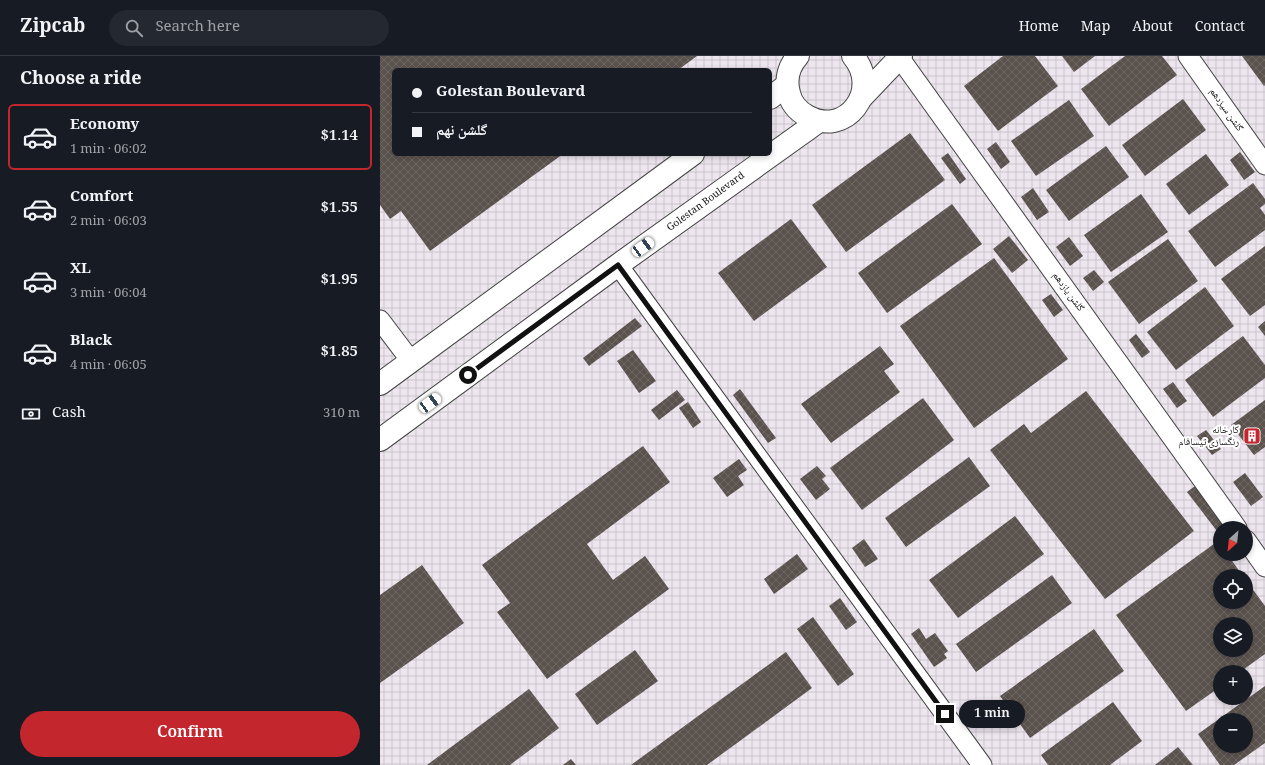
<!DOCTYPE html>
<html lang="en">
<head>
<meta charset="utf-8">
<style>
	:root { --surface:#171b24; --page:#242831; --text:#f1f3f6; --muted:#9ea1a6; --line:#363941; --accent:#c4262e }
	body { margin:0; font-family:Georgia,"Noto Naskh Arabic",serif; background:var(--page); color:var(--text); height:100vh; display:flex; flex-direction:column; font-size:15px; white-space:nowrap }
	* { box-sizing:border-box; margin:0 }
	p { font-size:13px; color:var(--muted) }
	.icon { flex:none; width:22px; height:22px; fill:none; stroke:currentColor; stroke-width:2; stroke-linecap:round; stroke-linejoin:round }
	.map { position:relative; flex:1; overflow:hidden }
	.panel { display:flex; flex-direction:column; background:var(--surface); width:380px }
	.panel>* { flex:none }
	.top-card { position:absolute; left:12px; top:12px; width:380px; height:88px; border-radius:6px; box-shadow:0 2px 6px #0003; display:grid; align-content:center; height:88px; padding:0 20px; background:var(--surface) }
	.needle { width:26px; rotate:207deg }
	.buttons { position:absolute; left:833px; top:465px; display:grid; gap:8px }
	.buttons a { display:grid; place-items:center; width:40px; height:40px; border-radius:50%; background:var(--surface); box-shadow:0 2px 6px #0003; font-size:20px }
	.end { position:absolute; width:18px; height:18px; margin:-9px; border:5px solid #111; background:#fff; box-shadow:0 0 0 2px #fff }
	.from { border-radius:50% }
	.bubble { position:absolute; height:28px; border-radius:14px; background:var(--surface); box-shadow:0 2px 6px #0003; font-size:13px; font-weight:600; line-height:28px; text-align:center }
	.car { position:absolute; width:12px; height:24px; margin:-12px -6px; border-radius:5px; box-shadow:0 0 3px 1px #0007; background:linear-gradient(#fff 24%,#345 0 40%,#fff 0 76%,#345 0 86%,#fff 0) }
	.top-card b { display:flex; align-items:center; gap:14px; height:38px; font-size:15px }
	.top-card b+b { border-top:1px solid var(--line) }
	.top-card i { width:10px; height:10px; background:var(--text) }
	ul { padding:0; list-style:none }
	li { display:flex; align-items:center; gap:12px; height:66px; margin:0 8px 6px; padding:0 12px; border:2px solid transparent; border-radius:6px }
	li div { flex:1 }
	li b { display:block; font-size:15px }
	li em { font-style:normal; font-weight:600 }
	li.on { border-color:var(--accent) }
	li>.icon { width:36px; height:36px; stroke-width:1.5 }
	h2 { padding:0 20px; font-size:18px; line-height:48px }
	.pay { display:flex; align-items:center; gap:10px; height:44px; padding:0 20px; font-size:15px }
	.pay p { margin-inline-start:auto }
	.primary-button { display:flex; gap:8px; margin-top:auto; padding:8px 20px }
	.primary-button a { flex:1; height:46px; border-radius:24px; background:var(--accent); color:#fff; font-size:16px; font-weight:600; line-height:46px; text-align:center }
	header { display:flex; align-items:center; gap:24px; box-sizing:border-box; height:56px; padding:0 20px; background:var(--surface); border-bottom:1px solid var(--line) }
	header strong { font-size:19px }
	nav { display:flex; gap:22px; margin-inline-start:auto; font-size:14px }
	.search { width:280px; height:36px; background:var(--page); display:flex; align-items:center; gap:10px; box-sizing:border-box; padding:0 14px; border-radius:22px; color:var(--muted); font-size:15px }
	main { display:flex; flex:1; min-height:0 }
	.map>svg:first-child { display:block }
</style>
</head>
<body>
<header>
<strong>Zipcab</strong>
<div class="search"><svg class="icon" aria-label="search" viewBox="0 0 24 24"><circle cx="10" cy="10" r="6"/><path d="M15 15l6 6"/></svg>Search here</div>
<nav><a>Home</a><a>Map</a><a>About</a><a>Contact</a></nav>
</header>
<main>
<section class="panel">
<h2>Choose a ride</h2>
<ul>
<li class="on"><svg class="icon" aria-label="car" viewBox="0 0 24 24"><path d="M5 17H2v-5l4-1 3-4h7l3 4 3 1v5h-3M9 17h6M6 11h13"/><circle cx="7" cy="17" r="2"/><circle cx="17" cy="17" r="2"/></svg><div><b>Economy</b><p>1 min · 06:02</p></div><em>$1.14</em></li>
<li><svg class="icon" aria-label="car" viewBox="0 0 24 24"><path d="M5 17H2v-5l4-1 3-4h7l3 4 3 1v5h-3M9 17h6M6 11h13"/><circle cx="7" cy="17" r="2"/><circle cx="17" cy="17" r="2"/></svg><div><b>Comfort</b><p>2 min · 06:03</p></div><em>$1.55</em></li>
<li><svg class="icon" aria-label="car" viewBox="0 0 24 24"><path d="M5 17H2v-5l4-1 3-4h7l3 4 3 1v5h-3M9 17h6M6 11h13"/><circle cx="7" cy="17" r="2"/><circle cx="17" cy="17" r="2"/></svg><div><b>XL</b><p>3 min · 06:04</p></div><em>$1.95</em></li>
<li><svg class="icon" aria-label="car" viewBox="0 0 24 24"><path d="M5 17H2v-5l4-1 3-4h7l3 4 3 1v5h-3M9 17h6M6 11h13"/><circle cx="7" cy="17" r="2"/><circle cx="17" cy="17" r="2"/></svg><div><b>Black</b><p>4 min · 06:05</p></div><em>$1.85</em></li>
</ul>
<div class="pay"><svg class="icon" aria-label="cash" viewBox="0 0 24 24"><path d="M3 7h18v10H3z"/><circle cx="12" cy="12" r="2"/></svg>Cash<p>310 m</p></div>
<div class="primary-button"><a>Confirm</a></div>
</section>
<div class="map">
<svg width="885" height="709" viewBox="0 0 885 709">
	<defs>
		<pattern id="industrial-grid" width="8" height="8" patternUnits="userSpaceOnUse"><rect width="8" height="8" fill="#eee6ef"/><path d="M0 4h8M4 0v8" fill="none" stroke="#cbc4cc"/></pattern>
		<pattern id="building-cross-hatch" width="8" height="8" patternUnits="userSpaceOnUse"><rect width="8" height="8" fill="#5a524d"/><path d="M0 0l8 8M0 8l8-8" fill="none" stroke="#6d6662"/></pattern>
	</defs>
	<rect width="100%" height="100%" fill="#fffdf5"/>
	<path fill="url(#industrial-grid)" fill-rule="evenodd" d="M0,0h885v709h-885zM14,14h376v84h-376zM840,472h26v26h-26zM840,520h26v26h-26zM840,568h26v26h-26zM840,616h26v26h-26zM840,664h26v26h-26z"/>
	<g fill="url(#building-cross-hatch)" fill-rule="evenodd">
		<polygon points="0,0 317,0 298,14 14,14 14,98 183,98 50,195 21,155 10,163 0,149"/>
		<polygon points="623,0 655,0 678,30 618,75 584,30"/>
		<polygon points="682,0 715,0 694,16"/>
		<polygon points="745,0 782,0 797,19 729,70 701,33"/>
		<polygon points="862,0 885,0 885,29 884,30"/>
		<polygon points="803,43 826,74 765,120 742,89"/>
		<polygon points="689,44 714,80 656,120 631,85"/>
		<polygon points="530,77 565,124 466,196 432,149"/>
		<polygon points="616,86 630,106 621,113 607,93"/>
		<polygon points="726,90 749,121 689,165 666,134"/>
		<polygon points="860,96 875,116 864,124 850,104"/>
		<polygon points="568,97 586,123 580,128 561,102"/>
		<polygon points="826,98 849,129 809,159 786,128"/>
		<polygon points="873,127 885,143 885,148 880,152 885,159 885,174 835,211 808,175"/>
		<polygon points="653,132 669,156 657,164 641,141"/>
		<polygon points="761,138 788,176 731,216 704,179"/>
		<polygon points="572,148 602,188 507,257 478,217"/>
		<polygon points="411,163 447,211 374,265 338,217"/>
		<polygon points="629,180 648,204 632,217 613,193"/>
		<polygon points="689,181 703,200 690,210 676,191"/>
		<polygon points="788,183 818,225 759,268 728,226"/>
		<polygon points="885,190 885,249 870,260 841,223"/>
		<polygon points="614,202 688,303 594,372 520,270"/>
		<polygon points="714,214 724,226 713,235 703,222"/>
		<polygon points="825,231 854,270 796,314 767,276"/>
		<polygon points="671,238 683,254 674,261 662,244"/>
		<polygon points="255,262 262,270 209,310 203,302"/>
		<polygon points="885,265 885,280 878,271"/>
		<polygon points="756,278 770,296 762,302 749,284"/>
		<polygon points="863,280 885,309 885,322 833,361 805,324"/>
		<polygon points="500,290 514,308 504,315 520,336 451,387 421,348"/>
		<polygon points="253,294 276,325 259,337 237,305"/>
		<polygon points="793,326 807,345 797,352 783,333"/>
		<polygon points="360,333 396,382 388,387 353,339"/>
		<polygon points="297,334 305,344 279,364 271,354"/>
		<polygon points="706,335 814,475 725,543 610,394 644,368 651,377"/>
		<polygon points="543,342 574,384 482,454 450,412"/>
		<polygon points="885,344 885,391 874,399 851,369"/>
		<polygon points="308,346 321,366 313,372 299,352"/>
		<polygon points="826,374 841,393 832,399 817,380"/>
		<polygon points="263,390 290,426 207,488 233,524 265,500 289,533 167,623 117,556 130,547 102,509"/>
		<polygon points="589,401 610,430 526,491 505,462"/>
		<polygon points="359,403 367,414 358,420 364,429 347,441 333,422"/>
		<polygon points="437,410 446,420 442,423 450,433 436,444 420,423"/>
		<polygon points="865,417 883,441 871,450 853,426"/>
		<polygon points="815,430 847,472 840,472 840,479 807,436"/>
		<polygon points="635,460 664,498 578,562 549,524"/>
		<polygon points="484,483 498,503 485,511 472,492"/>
		<path d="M838,485l2,4v9h7l16,22h-23v26h26v-22l19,26v48l-25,18h-20v15l-34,24 -70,-96zM840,568h26v26h-26z"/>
		<polygon points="417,498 428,513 394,538 384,523"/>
		<polygon points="42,509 84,567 0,627 0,539"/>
		<polygon points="672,519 692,547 596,616 576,588"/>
		<polygon points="460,542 477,566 466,574 449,550"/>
		<polygon points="433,561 474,618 458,630 417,573"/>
		<polygon points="539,572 546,583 555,577 568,595 564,598 567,602 554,611 531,578"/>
		<polygon points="714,573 744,615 650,682 620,640"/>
		<polygon points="255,594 278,625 217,669 195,638"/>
		<polygon points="406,596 432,632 327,709 251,709"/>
		<path d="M885,630v57l-31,22h-14l-22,-31zM840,664h26v26h-26z"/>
		<polygon points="149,633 179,672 130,709 47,709"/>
		<polygon points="733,646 762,685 730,709 668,709 661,699"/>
		<polygon points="798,691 813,709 775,709"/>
		<polygon points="191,703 196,709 183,709"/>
	</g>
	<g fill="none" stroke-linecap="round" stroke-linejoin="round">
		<g stroke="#444" stroke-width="21">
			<g id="minor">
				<polyline points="808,0 885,109"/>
				<polyline points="519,1 857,472"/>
				<polyline points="238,209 602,709"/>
				<polyline points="0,264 31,305"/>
				<polyline points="866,484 885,511"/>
			</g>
		</g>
		<g stroke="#444" stroke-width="24">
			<g id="tertiary">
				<path d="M418,0c-9,10 -13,23 -9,37 2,10 9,18 18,23 39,22 75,-26 46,-60"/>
				<polyline points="482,41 521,0"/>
				<polyline points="390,42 407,29"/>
				<polyline points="0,328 313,98"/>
				<polyline points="0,384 238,209 439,65"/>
			</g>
		</g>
		<use href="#minor" stroke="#fff" stroke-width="19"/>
		<use href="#tertiary" stroke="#fff" stroke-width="22"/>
	</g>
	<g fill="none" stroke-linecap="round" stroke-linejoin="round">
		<polyline stroke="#111" stroke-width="5" points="88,319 238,209 565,658"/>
	</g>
	<defs>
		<g id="building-square" transform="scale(0.9)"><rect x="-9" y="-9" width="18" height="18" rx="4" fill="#c4262e" stroke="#fff"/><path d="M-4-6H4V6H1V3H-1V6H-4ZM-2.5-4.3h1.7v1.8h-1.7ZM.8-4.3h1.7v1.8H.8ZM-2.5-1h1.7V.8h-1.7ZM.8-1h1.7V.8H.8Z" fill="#fff"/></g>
	</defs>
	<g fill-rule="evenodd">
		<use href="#building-square" x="872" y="380"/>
	</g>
	<g text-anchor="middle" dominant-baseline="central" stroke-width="4" stroke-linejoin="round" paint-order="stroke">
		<g font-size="10" fill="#111" stroke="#fff">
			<text transform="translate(846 54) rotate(55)">گلشن سیزدهم</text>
			<text transform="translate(326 146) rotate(-36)">Golestan Boulevard</text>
			<text transform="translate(688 236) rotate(54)">گلشن یازدهم</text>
		</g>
		<g font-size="10" fill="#111" stroke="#fff" text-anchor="end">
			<text x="859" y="374">کارخانه<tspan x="859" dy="12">رنگسازی تیسافام</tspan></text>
		</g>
	</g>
</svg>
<div class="buttons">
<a><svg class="needle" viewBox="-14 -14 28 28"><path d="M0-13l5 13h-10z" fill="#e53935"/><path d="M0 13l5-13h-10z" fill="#9ea1a6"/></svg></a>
<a><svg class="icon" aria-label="locate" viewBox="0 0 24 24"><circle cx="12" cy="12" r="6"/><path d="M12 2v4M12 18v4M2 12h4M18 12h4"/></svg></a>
<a><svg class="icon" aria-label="layers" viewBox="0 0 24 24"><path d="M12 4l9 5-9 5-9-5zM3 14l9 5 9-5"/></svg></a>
<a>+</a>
<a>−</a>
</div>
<i class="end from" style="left:88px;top:319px"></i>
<i class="end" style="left:565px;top:658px"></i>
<div class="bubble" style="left:579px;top:644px;width:66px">1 min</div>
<i class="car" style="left:263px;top:191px;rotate:54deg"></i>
<i class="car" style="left:50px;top:347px;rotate:54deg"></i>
<div class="top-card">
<b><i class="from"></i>Golestan Boulevard</b>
<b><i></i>گلشن نهم</b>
</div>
</div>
</main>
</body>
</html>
